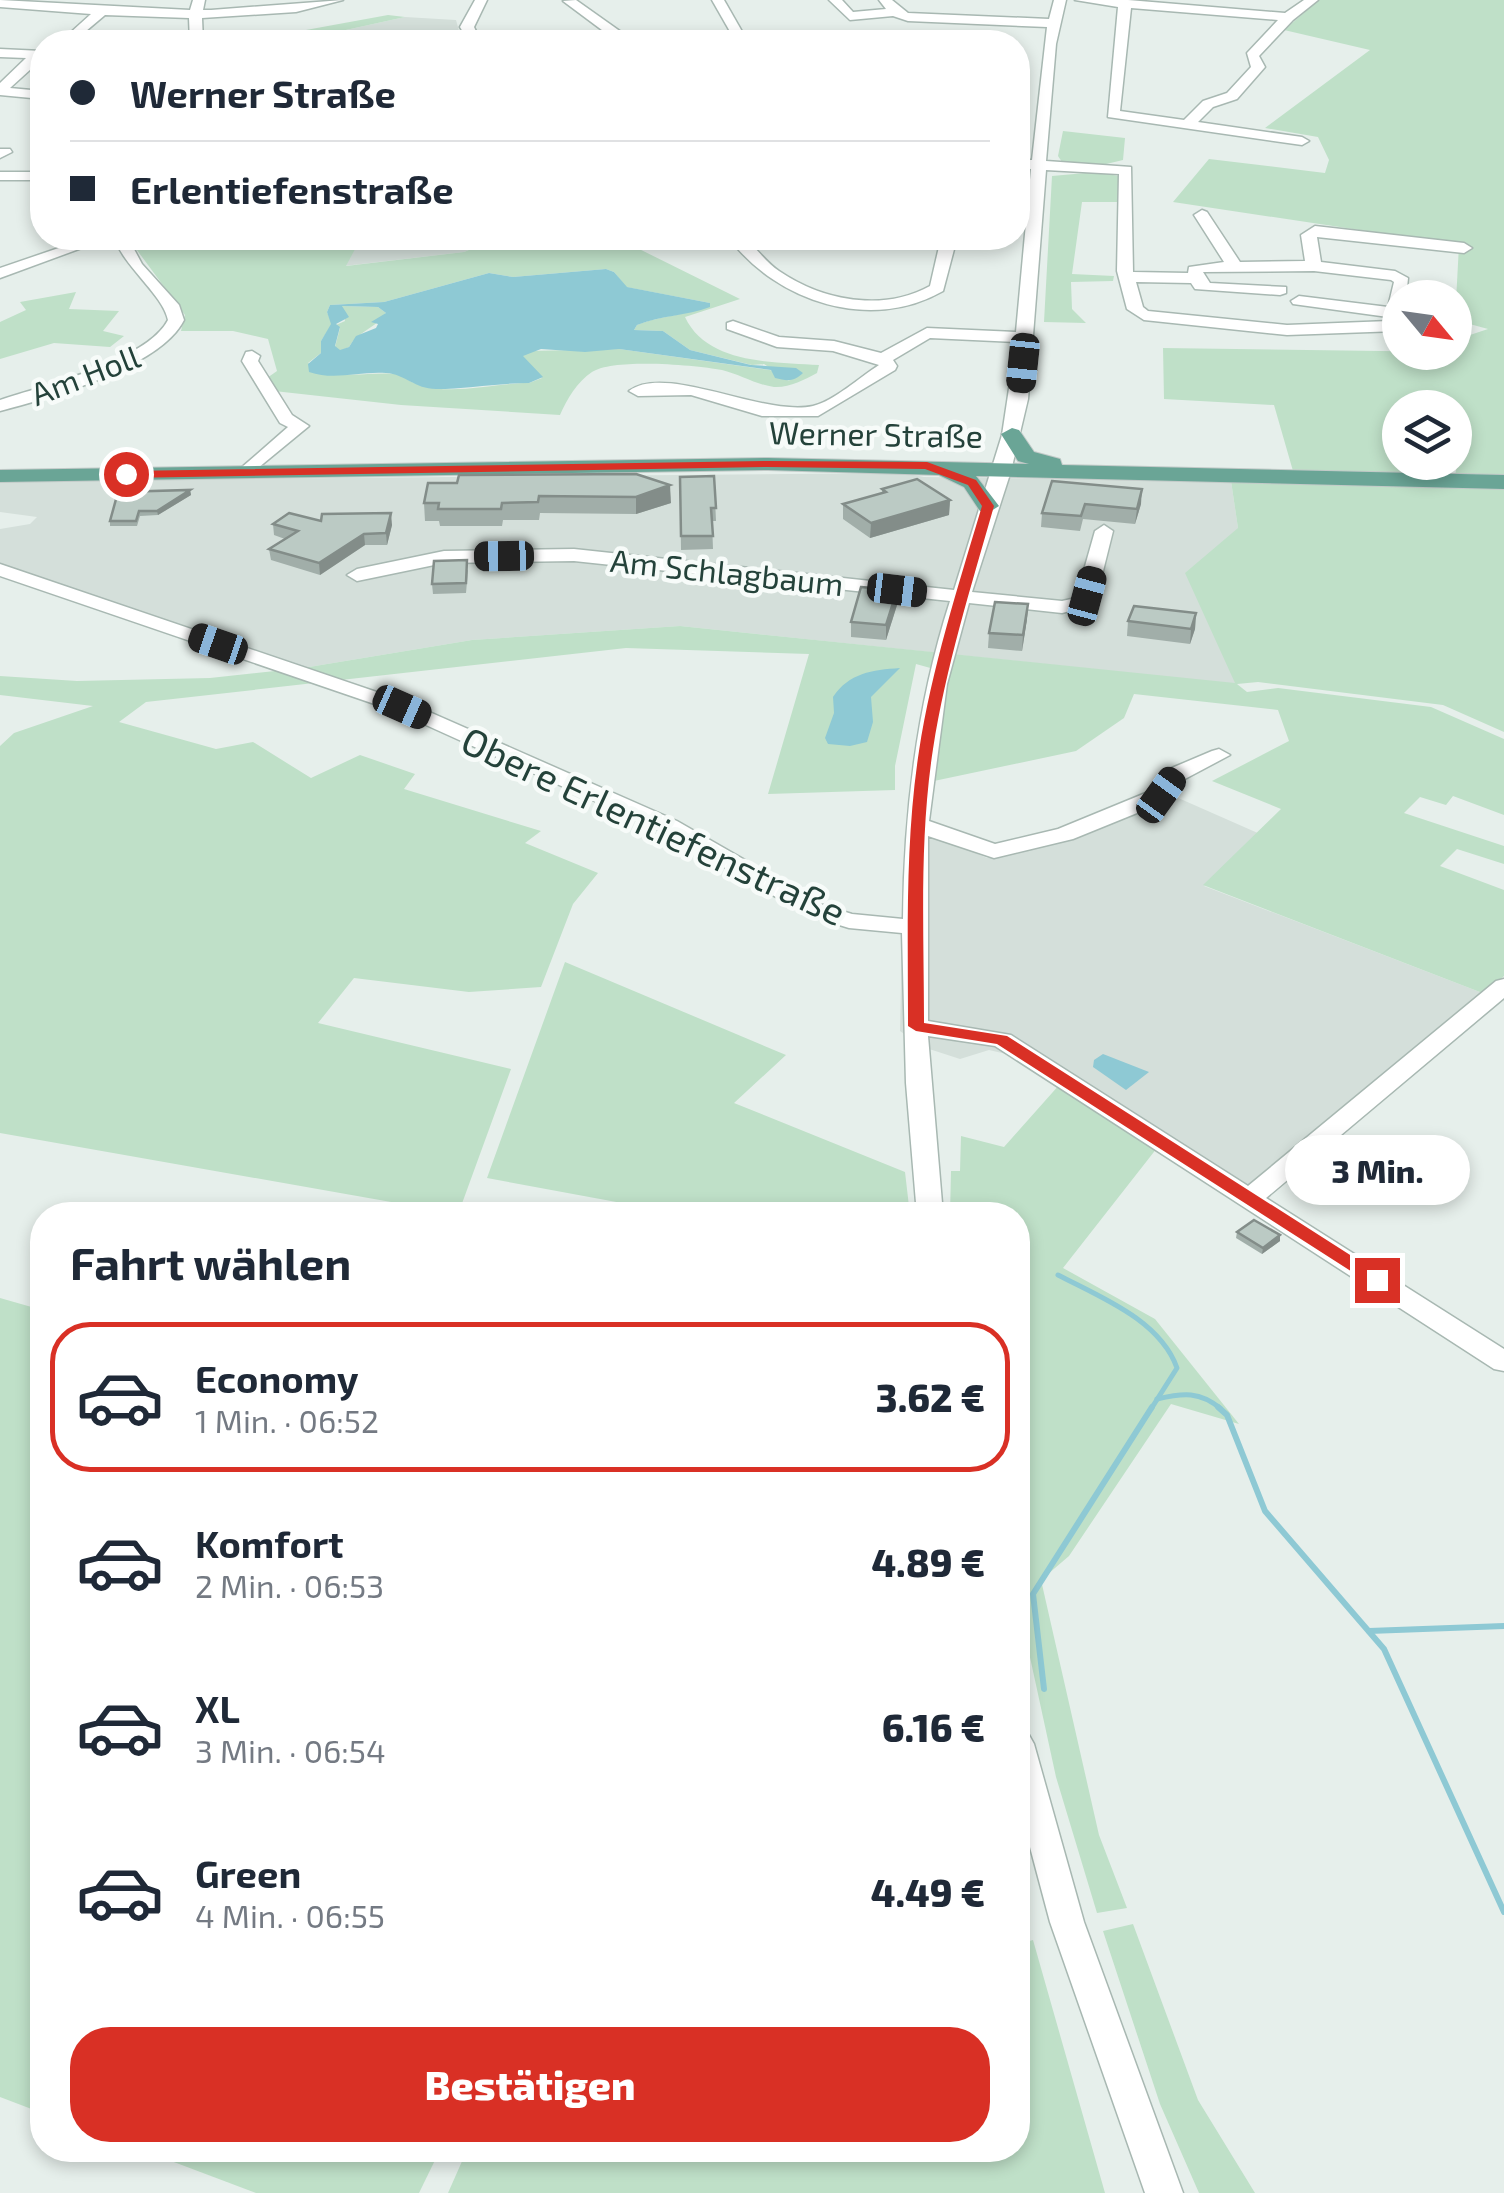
<!DOCTYPE html>
<html lang="de">
<head>
<meta charset="utf-8">
<style>
	:root { --surface:#fff; --page:#f2f2f3; --text:#1f2937; --muted:#747a83; --line:#e0e1e3; --accent:#d93025 }
	body { margin:0; font-family:"Exo 2",sans-serif; background:var(--page); color:var(--text); height:100vh; display:flex; flex-direction:column; font-size:38px; white-space:nowrap }
	* { box-sizing:border-box; margin:0 }
	p { font-size:32px; color:var(--muted) }
	.icon { flex:none; width:55px; height:55px; fill:none; stroke:currentColor; stroke-width:2; stroke-linecap:round; stroke-linejoin:round }
	.map { position:relative; flex:1; overflow:hidden }
	.panel { position:absolute; left:30px; top:1202px; width:1000px; height:960px; display:flex; flex-direction:column; background:var(--surface); border-radius:40px; box-shadow:0 5px 15px #0003 }
	.panel>* { flex:none }
	.banner { position:absolute; left:30px; top:30px; width:1000px; height:220px; border-radius:40px; box-shadow:0 5px 15px #0003; display:grid; align-content:center; height:220px; padding:0 40px; background:var(--surface) }
	.needle { width:65px; rotate:119deg }
	.fabs { position:absolute; left:1382px; top:280px; display:grid; gap:20px }
	.fabs a { display:grid; place-items:center; width:90px; height:90px; border-radius:50%; background:var(--surface); box-shadow:0 5px 15px #0003; font-size:50px }
	.end { position:absolute; width:45px; height:45px; margin:-22px; border:12px solid #d93025; background:#fff; box-shadow:0 0 0 5px #fff }
	.from { border-radius:50% }
	.bubble { position:absolute; height:70px; border-radius:35px; background:var(--surface); box-shadow:0 5px 15px #0003; font-size:32px; font-weight:800; line-height:70px; text-align:center }
	.car { position:absolute; width:30px; height:60px; margin:-30px -15px; border-radius:12px; box-shadow:0 0 8px 2px #0007; background:linear-gradient(#222 24%,#8ab4d8 0 40%,#222 0 76%,#8ab4d8 0 86%,#222 0) }
	.banner b { display:flex; align-items:center; gap:35px; height:95px; font-size:38px }
	.banner b+b { border-top:2px solid var(--line) }
	.banner i { width:25px; height:25px; background:var(--text) }
	ul { padding:0; list-style:none }
	li { display:flex; align-items:center; gap:30px; height:150px; margin:0 20px 15px; padding:0 20px; border:5px solid transparent; border-radius:40px }
	li div { flex:1 }
	li b { display:block; font-size:38px }
	li em { font-style:normal; font-weight:800 }
	li.current { border-color:var(--accent) }
	li>.icon { width:90px; height:90px; stroke-width:1.5 }
	h2 { padding:0 40px; font-size:45px; line-height:120px }
	.button { display:flex; gap:20px; margin-top:auto; padding:20px 40px }
	.button a { flex:1; height:115px; border-radius:40px; background:var(--accent); color:#fff; font-size:40px; font-weight:800; line-height:115px; text-align:center }
	.map>svg:first-child { display:block }
</style>
</head>
<body>
<div class="map">
<svg width="1504" height="2193" viewBox="0 0 1504 2193">
	<rect width="100%" height="100%" fill="#e6efeb"/>
	<g fill="#d4dfda">
		<polygon points="405,17 456,20 462,42 291,42"/>
		<polygon points="361,238 498,238 464,252 344,266"/>
		<polygon points="902,473 924,477 1231,481 1238,528 1220,646 1236,684 680,626 472,640 303,668 0,566 0,529 30,524 37,517 0,512 0,481"/>
		<polygon points="1176,797 1260,834 1204,886 1485,994 1240,1198 1028,1059 989,1050 960,1059 923,1047 900,1031 904,854 936,836 987,858 1071,838"/>
	</g>
	<g fill="#bfe0c8" fill-rule="evenodd">
		<polygon points="1319,0 1504,0 1504,476 1455,475 1463,441 1455,439 1455,408 1400,408 1400,462 1409,463 1407,473 1293,471 1274,405 1164,399 1163,348 1455,352 1455,340 1488,329 1455,320 1459,245 1173,202 1209,159 1325,173 1329,160 1318,137 1265,128 1370,50 1284,30"/>
		<polygon points="388,15 405,17 291,42 205,42 203,38 295,32"/>
		<polygon points="1063,131 1125,138 1123,160 1102,165 1062,162 1058,156"/>
		<polygon points="1097,172 1118,176 1119,202 1082,202 1072,274 1114,276 1113,281 1071,282 1072,309 1086,323 1044,322 1052,176"/>
		<path d="M128,238h233l-15,28 118,-14 34,-14 121,1 121,60 -55,18c22,47 87,45 134,48l-2,8c-13,7 -28,15 -43,14 -17,-2 -35,-13 -52,-17 -27,-5 -108,-12 -130,2 -15,10 -25,27 -32,43l-159,-10 -127,-14 -7,-13 10,-7 -9,-32 -35,-8h-52l4,-16zM606,269l8,3 12,15 84,16c-20,13 -49,12 -73,22l-3,5 29,1 27,19 62,15 12,-1 26,17 -16,-5 1,-4 -5,-2 -151,-21 -90,2 -7,5 20,22 -13,5c-39,0 -98,19 -129,-9 -40,-3 -55,8 -92,-11l13,-10v-12l11,-17 -5,-12 3,-7 54,-3 105,-29 24,4z"/>
		<polygon points="76,292 69,309 119,311 103,331 124,336 110,347 54,343 0,359 0,322 26,310 20,302"/>
		<path d="M342,306l36,1 8,6c-11,16 -28,18 -37,34l-9,4 -5,-4 5,-19 -4,-3 9,-4z"/>
		<polygon points="1231,481 1504,488 1504,732 1443,705 1258,682 1237,684 1247,692 1278,688 1431,707 1504,739 1504,815 1453,796 1446,805 1420,797 1404,813 1504,846 1504,864 1457,849 1440,866 1504,890 1504,976 1485,994 1203,885 1281,809 1212,781 1289,741 1278,710 1134,694 1124,718 1076,751 915,785 934,669 916,664 895,766 895,790 768,794 809,654 626,648 146,702 119,722 216,749 253,742 311,778 360,755 415,774 404,789 541,831 525,843 598,873 573,904 541,987 469,992 354,978 318,1023 511,1069 460,1209 408,1205 0,1133 0,746 14,733 93,706 0,695 0,676 77,681 210,678 303,668 472,640 680,626 1235,683 1185,573 1238,528"/>
		<polygon points="565,962 786,1055 734,1103 905,1172 910,1215 635,1215 638,1206 487,1178"/>
		<polygon points="1060,1084 1157,1148 1063,1268 1155,1319 1239,1424 1171,1404 1069,1556 1041,1580 1099,1835 1127,1908 1097,1913 1056,1777 1018,1602 1018,1215 950,1215 951,1171 960,1171 961,1136 1004,1147"/>
		<polygon points="0,1298 42,1310 42,1648 30,1672 42,1694 42,2113 0,2097"/>
		<polygon points="1133,1924 1198,2100 1255,2193 1199,2193 1160,2104 1103,1931"/>
		<polygon points="1033,1940 1105,2193 448,2193 467,2150 1018,2150 1018,1944"/>
		<polygon points="142,2150 440,2150 419,2193 256,2193"/>
	</g>
	<g fill="#8ec9d4" fill-rule="evenodd">
		<path d="M606,269l8,3 13,15 83,16v4c-24,9 -48,8 -73,18l-3,5 29,1 27,19 61,15 45,3 7,5c-9,9 -16,8 -28,5l-4,-8 -152,-21 -34,3 -44,-3 -18,7 20,21 -14,6c-31,0 -62,6 -93,6 -21,0 -31,-15 -50,-16 -27,-2 -51,8 -77,-1l-1,-8 13,-11v-12l10,-17 -4,-12 3,-7 54,-3 105,-29 24,4zM342,306l36,1 8,6 -15,9 7,2 -2,4 -20,8 -7,11 -9,3 -5,-4 5,-19 -4,-3 13,-7z"/>
		<path d="M900,668l-29,29 2,25 -6,20 -17,4 -22,-2 -3,-6 9,-25 -1,-16c16,-24 39,-27 67,-29z"/>
		<polygon points="1103,1054 1149,1072 1126,1090 1093,1067 1094,1060"/>
	</g>
	<g fill="none" stroke-linecap="round" stroke-linejoin="round">
		<g stroke="#8ec9d4" stroke-width="5">
			<path d="M1058,1275c42,22 102,45 119,93l-26,41"/>
			<path d="M1157,1399c26,-6 43,-8 64,10"/>
		</g>
		<g stroke="#8ec9d4" stroke-width="6">
			<polyline points="1218,1407 1227,1415 1265,1511 1384,1649 1504,1912"/>
			<polyline points="1369,1631 1504,1626"/>
			<polyline points="1044,1689 1033,1594 1152,1407"/>
		</g>
		<g stroke="#a8b8b2" stroke-width="3">
			<g id="minor">
				<polygon points="0,0 190,10 193,0 205,0 203,10 211,10 343,0 296,12 202,18 203,42 190,42 189,18 105,15 73,42 60,42 91,14 0,7"/>
				<polygon points="475,0 487,0 474,27 481,42 469,42 460,27"/>
				<polygon points="576,0 631,39 632,42 618,42 563,1"/>
				<polygon points="712,0 724,0 748,42 736,42"/>
				<path d="M829,0h13l11,12 33,-3 -7,-9h13l16,13 141,6 5,-19h12l-10,44 -10,117 85,6 2,105 55,1 1,-6 35,-5 -30,-47 8,-5 5,2 33,50 65,-1 -4,-26 14,-9 149,17 8,5 -8,5 -147,-16 4,25 74,9 13,7 -2,20h-6l-2,33 -111,4 -143,-15 -17,-11 -10,-38 2,-97 -73,-4 -18,229 -17,72 -39,121 90,9 14,-3 19,-67 9,-6 9,6 -16,64 -7,11 -28,7 -93,-10 -22,81 -18,137 66,23 63,-15 95,-39 14,-20 45,-19 7,-2 11,6 -47,25 -14,20 -96,39 -79,19 -66,-22v185l83,14 237,151 248,-205 8,-2v19l-238,200 238,151v22l-10,-2 -499,-323 -67,-10 15,179h-26l-11,-132 -4,-150 -53,-5 -42,-13 -146,-84 -266,-120 -395,-135v-12l409,139 268,118 146,84 29,9 51,5c1,-108 14,-215 47,-318l-376,-40 -130,2 -87,18 -10,-6 10,-6 87,-18 130,-2 380,41 48,-155 14,-93 -86,-4 -37,22 4,6 -2,4 -77,46h-56l-71,-21 -53,1 -9,-5c37,-28 134,26 184,15 21,-5 47,-29 66,-41l-46,-14 -56,-4 -50,-18v-6l6,-2 46,16 55,4 47,12 46,-25 89,4 15,-163 -13,-1v-8h14l15,-133 -139,-6 -15,-5 -43,4zM1314,271l77,9 3,2 -6,25 -89,-11 -8,5 2,3 95,13 1,4 -102,4 -139,-14 -5,-4 -7,-25 55,1 4,6 85,6 6,-2v-6l-76,-4 -7,-11z"/>
				<path d="M1075,0h53l157,13 19,-13h14l-25,20 -34,36 6,11 -28,32 -24,8 -15,15 104,15 7,4 -7,4 -194,-28 10,-110zM1131,8l147,12 -31,33 4,14 -24,26 -24,8 -19,19 -64,-9z"/>
				<polygon points="0,49 42,51 42,59 10,88 42,91 42,99 0,95 0,83 26,58 0,57"/>
				<polygon points="0,149 10,149 12,152 0,158"/>
				<rect x="0" y="172" width="42" height="8"/>
				<polygon points="88,238 109,238 0,278 0,268"/>
				<path d="M114,238h14l14,26 37,41 5,15c-23,47 -134,78 -184,91v-11c42,-14 147,-39 168,-80 -5,-25 -42,-51 -54,-82z"/>
				<polygon points="692,238 722,238 714,243"/>
				<path d="M729,238h16c11,10 21,24 34,33 44,30 104,41 151,15l11,-48h16l-14,53c-73,42 -167,10 -214,-53z"/>
				<polygon points="252,351 260,356 258,361 292,415 309,426 247,477 241,476 241,468 288,427 280,423 242,361 246,352"/>
				<polygon points="1018,1731 1029,1735 1034,1744 1084,1922 1183,2193 1145,2193 1050,1922 1018,1802"/>
			</g>
		</g>
		<g stroke="#c2cac8" stroke-width="2">
			<polygon id="major" points="1012,428 1019,430 1034,452 1060,459 1062,465 1504,475 1504,489 976,476 999,506 988,513 980,511 964,487 939,475 768,470 0,482 0,470 768,458 1029,464 1018,461 1001,434"/>
		</g>
		<use href="#minor" fill="#fff" fill-rule="evenodd"/>
		<use href="#major" fill="#6aa596" fill-rule="evenodd"/>
	</g>
	<g fill="#a1aea9">
		<polygon points="636,474 671,503 636,514 540,513 539,520 503,520 502,526 440,526 439,521 425,521 424,503 457,483"/>
		<polygon points="714,476 716,521 712,521 713,549 681,550 680,477"/>
		<polygon points="1052,481 1141,504 1135,524 1083,519 1080,531 1041,527 1042,513"/>
		<polygon points="882,489 950,500 949,515 870,538 843,519 843,504 882,493"/>
		<polygon points="190,490 191,495 158,515 140,516 137,526 110,526 110,521"/>
		<polygon points="321,521 392,525 387,545 365,545 320,575 271,560 269,549 285,539 274,535 273,524"/>
		<polygon points="468,570 466,593 433,594 432,584"/>
		<polygon points="1028,604 1027,619 1022,651 988,648 989,633"/>
		<polygon points="897,605 886,640 851,637 851,622"/>
		<polygon points="1196,613 1195,629 1190,644 1127,636 1128,621"/>
		<polygon points="1237,1232 1280,1235 1280,1241 1262,1254 1236,1238"/>
	</g>
	<g fill="#838d89">
		<polygon points="670,485 671,503 636,514 636,497"/>
		<polygon points="1142,489 1141,504 1135,524 1137,509"/>
		<polygon points="190,490 191,495 158,515 157,511"/>
		<polygon points="950,500 949,515 870,538 871,523"/>
		<polygon points="391,513 392,525 387,545 386,533"/>
		<polygon points="364,534 365,545 320,575 319,563"/>
		<polygon points="897,590 897,605 886,640 886,625"/>
		<polygon points="1028,604 1027,619 1022,651 1023,635"/>
		<polygon points="1196,613 1195,629 1190,644 1191,629"/>
		<polygon points="1280,1235 1280,1241 1262,1254 1263,1248"/>
	</g>
	<g fill="#bbcac4" stroke="#838d89" stroke-width="2.5">
		<polygon points="636,474 670,485 636,497 539,496 538,502 502,503 501,509 438,509 439,503 424,503 428,483 457,483 459,475"/>
		<polygon points="714,476 716,508 711,508 713,536 681,536 680,477"/>
		<polygon points="917,479 950,500 871,523 843,504 886,492 882,489"/>
		<polygon points="1052,481 1142,489 1137,509 1085,504 1081,516 1042,513"/>
		<polygon points="190,490 157,511 139,511 136,521 110,521 118,492"/>
		<polygon points="289,513 321,521 322,514 391,513 386,533 364,534 319,563 269,549 298,531 273,524"/>
		<polygon points="467,560 466,583 432,584 434,561"/>
		<polygon points="861,587 897,590 886,625 851,622"/>
		<polygon points="995,602 1028,604 1023,635 989,633"/>
		<polygon points="1134,606 1196,613 1191,629 1128,621"/>
		<polygon points="1254,1220 1280,1235 1263,1248 1237,1232"/>
	</g>
	<path fill="#d93025" d="M768,461l159,1 49,18 18,26c-23,81 -48,160 -61,243 -14,91 -9,183 -9,274l83,13 376,240v8h-12l-374,-240 -81,-13 -8,-5c0,-91 -3,-184 11,-275 13,-84 39,-164 63,-245l-14,-21 -43,-16 -157,-2 -642,11 -6,-4 6,-3z"/>
	<g text-anchor="middle" dominant-baseline="central" stroke-width="9" stroke-linejoin="round" paint-order="stroke">
		<g font-size="32" fill="#24423a" stroke="#f7fbf9">
			<text transform="translate(85 374) rotate(-21)">Am Holl</text>
			<text transform="translate(876 433) rotate(1)">Werner Straße</text>
			<text transform="translate(727 571) rotate(6)">Am Schlagbaum</text>
		</g>
		<g font-size="38" fill="#24423a" stroke="#f7fbf9">
			<text transform="translate(654 825) rotate(25)">Obere Erlentiefenstraße</text>
		</g>
	</g>
</svg>
<div class="fabs">
<a><svg class="needle" viewBox="-14 -14 28 28"><path d="M0-13l5 13h-10z" fill="#e53935"/><path d="M0 13l5-13h-10z" fill="#747a83"/></svg></a>
<a><svg class="icon" aria-label="layers" viewBox="0 0 24 24"><path d="M12 4l9 5-9 5-9-5zM3 14l9 5 9-5"/></svg></a>
</div>
<i class="end from" style="left:126px;top:474px"></i>
<i class="end" style="left:1377px;top:1280px"></i>
<div class="bubble" style="left:1285px;top:1135px;width:185px">3 Min.</div>
<i class="car" style="left:1023px;top:363px;rotate:186deg"></i>
<i class="car" style="left:504px;top:556px;rotate:269deg"></i>
<i class="car" style="left:897px;top:590px;rotate:97deg"></i>
<i class="car" style="left:1087px;top:596px;rotate:15deg"></i>
<i class="car" style="left:218px;top:644px;rotate:289deg"></i>
<i class="car" style="left:402px;top:707px;rotate:114deg"></i>
<i class="car" style="left:1161px;top:795px;rotate:36deg"></i>
<div class="banner">
<b><i class="from"></i>Werner Straße</b>
<b><i></i>Erlentiefenstraße</b>
</div>
<section class="panel">
<h2>Fahrt wählen</h2>
<ul>
<li class="current"><svg class="icon" aria-label="car" viewBox="0 0 24 24"><path d="M5 17H2v-5l4-1 3-4h7l3 4 3 1v5h-3M9 17h6M6 11h13"/><circle cx="7" cy="17" r="2"/><circle cx="17" cy="17" r="2"/></svg><div><b>Economy</b><p>1 Min. · 06:52</p></div><em>3.62 €</em></li>
<li><svg class="icon" aria-label="car" viewBox="0 0 24 24"><path d="M5 17H2v-5l4-1 3-4h7l3 4 3 1v5h-3M9 17h6M6 11h13"/><circle cx="7" cy="17" r="2"/><circle cx="17" cy="17" r="2"/></svg><div><b>Komfort</b><p>2 Min. · 06:53</p></div><em>4.89 €</em></li>
<li><svg class="icon" aria-label="car" viewBox="0 0 24 24"><path d="M5 17H2v-5l4-1 3-4h7l3 4 3 1v5h-3M9 17h6M6 11h13"/><circle cx="7" cy="17" r="2"/><circle cx="17" cy="17" r="2"/></svg><div><b>XL</b><p>3 Min. · 06:54</p></div><em>6.16 €</em></li>
<li><svg class="icon" aria-label="car" viewBox="0 0 24 24"><path d="M5 17H2v-5l4-1 3-4h7l3 4 3 1v5h-3M9 17h6M6 11h13"/><circle cx="7" cy="17" r="2"/><circle cx="17" cy="17" r="2"/></svg><div><b>Green</b><p>4 Min. · 06:55</p></div><em>4.49 €</em></li>
</ul>
<div class="button"><a>Bestätigen</a></div>
</section>
</div>
</body>
</html>
